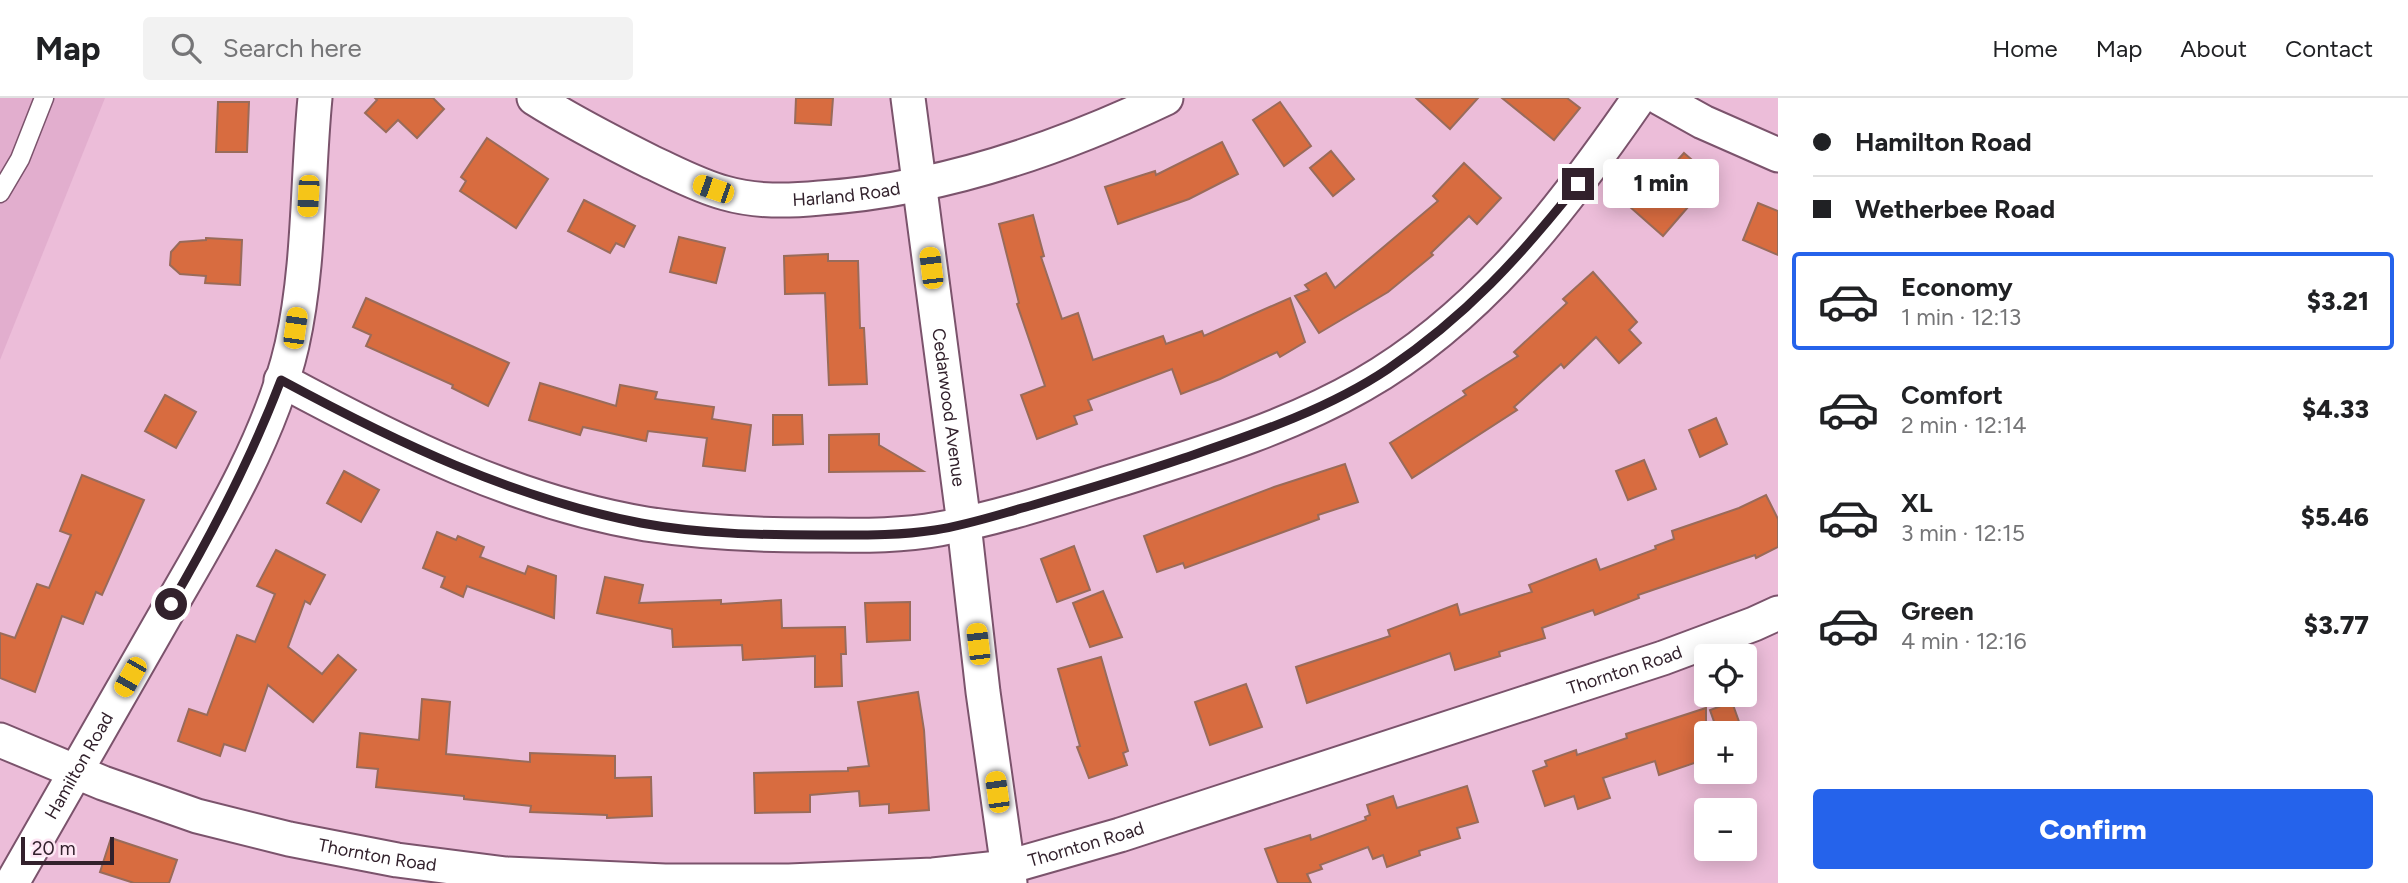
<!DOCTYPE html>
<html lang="en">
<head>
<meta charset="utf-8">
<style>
	:root { --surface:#fff; --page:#f2f2f2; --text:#202124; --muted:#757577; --line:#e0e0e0; --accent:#2563eb }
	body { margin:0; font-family:Figtree,sans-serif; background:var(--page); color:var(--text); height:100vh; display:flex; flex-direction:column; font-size:26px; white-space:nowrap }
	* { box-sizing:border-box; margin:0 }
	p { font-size:23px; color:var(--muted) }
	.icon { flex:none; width:38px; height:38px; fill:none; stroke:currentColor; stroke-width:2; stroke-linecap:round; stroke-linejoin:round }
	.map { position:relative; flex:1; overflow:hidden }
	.details { display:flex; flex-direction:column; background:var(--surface); width:630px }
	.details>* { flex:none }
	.banner { display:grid; align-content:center; height:154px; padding:0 35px; background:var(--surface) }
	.tools { position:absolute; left:1694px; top:546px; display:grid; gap:14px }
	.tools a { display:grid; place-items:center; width:63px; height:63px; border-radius:7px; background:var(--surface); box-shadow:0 4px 18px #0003; font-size:35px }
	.scale { position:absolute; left:21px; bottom:18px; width:93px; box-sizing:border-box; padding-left:7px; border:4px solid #32212c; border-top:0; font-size:19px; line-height:24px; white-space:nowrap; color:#32212c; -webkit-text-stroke:5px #fee6f4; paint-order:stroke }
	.end { position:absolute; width:32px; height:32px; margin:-16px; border:9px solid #32212c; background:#fff; box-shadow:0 0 0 4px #fff }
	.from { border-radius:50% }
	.bubble { position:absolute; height:49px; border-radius:7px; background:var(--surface); box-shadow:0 4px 18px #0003; font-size:23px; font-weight:800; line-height:49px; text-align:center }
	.car { position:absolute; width:21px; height:42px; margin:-21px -10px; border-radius:9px; box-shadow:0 0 5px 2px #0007; background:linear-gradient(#f5c518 24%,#345 0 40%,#f5c518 0 76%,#345 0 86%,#f5c518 0) }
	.banner b { display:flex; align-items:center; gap:24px; height:66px; font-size:26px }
	.banner b+b { border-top:2px solid var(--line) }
	.banner i { width:18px; height:18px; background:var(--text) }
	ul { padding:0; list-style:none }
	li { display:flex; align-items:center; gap:21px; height:98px; margin:0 14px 10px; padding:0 21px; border:4px solid transparent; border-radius:7px }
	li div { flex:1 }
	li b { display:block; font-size:26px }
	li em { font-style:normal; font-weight:800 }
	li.active { border-color:var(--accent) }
	li>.icon { width:63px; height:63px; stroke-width:1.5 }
	.button { display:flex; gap:14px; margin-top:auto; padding:14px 35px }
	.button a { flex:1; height:80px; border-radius:7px; background:var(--accent); color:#fff; font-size:28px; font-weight:800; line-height:80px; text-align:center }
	header { display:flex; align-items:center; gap:42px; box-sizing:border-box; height:98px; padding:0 35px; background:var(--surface); border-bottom:2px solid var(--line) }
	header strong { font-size:33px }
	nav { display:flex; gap:38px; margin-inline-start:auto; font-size:24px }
	.search { width:490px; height:63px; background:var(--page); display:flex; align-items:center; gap:18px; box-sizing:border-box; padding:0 24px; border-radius:7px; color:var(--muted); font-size:26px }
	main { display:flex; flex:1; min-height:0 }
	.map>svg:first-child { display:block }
</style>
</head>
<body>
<header>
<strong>Map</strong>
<div class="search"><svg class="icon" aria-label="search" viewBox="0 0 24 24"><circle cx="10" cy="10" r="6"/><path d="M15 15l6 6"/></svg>Search here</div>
<nav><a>Home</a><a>Map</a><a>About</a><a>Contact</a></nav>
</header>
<main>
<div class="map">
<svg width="1778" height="785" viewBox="0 0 1778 785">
	<rect width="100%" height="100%" fill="#ecbdd9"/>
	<polygon fill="#e2aece" points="0,0 105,0 0,262"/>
	<g fill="#d86c40" stroke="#996b5a" stroke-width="2">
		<polygon points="375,0 433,0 444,11 417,40 398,22 386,34 365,15 377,2"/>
		<polygon points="796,0 833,0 831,27 795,25"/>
		<polygon points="1416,0 1478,0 1450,31"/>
		<polygon points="1502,0 1567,0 1580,10 1554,42"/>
		<polygon points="218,4 249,4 247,54 216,54"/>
		<polygon points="1280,4 1311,48 1284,68 1253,22"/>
		<polygon points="487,40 548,81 516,130 460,93 466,83 461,79"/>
		<polygon points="1222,44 1238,76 1189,101 1118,126 1105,89 1155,73 1156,77"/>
		<polygon points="1331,53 1354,81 1333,98 1310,70"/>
		<polygon points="1684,55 1713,80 1663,138 1630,109 1662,72 1666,75"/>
		<polygon points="1464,65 1501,100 1477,126 1469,118 1431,155 1433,157 1388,194 1319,235 1295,198 1309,192 1305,187 1326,175 1335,190 1438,103 1433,98"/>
		<polygon points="584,102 635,128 624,149 616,145 610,155 568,133"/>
		<polygon points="1758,105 1778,113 1778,157 1743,142"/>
		<polygon points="1033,117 1044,158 1041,159 1062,221 1078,215 1093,262 1163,238 1166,246 1202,233 1204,238 1290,200 1305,244 1280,259 1277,254 1220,281 1181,296 1172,271 1088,302 1092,312 1074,318 1077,326 1037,341 1021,297 1045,288 1017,206 1019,205 999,126"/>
		<polygon points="679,139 725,150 716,185 670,174"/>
		<polygon points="206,140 242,142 240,187 205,185 206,178 180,176 170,167 171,154 180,144 206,142"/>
		<polygon points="828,156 828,163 858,163 860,230 864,230 867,286 829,287 825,195 785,196 784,158"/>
		<polygon points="1593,174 1637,224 1629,232 1641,245 1619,265 1596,239 1564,270 1561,266 1514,309 1517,312 1412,380 1390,345 1466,297 1463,293 1518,258 1514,254 1567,205 1563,201"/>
		<polygon points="366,200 509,265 488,308 452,290 453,287 366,248 371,237 353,229"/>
		<polygon points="540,285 616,308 620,287 657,294 655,301 714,309 712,321 751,327 745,373 703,368 707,340 648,333 646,343 583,329 580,337 529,322"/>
		<polygon points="165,297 196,314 176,350 145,333"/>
		<polygon points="773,317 802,317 803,346 773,347"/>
		<polygon points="1716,320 1727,346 1700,359 1689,332"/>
		<polygon points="879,336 879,347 923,373 829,374 829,337"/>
		<polygon points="1644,362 1656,391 1628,402 1616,373"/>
		<polygon points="1345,366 1358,404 1318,417 1319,421 1185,470 1183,465 1157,474 1144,438 1274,389"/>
		<polygon points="344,373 379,392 361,424 327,405"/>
		<polygon points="82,377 144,402 102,497 96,494 83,526 62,518 35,594 0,580 0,535 15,540 37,486 49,490 71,437 60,433"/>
		<polygon points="1766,397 1778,421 1778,449 1756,460 1755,457 1638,497 1639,500 1595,517 1593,512 1542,530 1545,540 1499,554 1500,558 1455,572 1450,555 1307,605 1296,569 1390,538 1388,532 1457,506 1460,517 1532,494 1529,487 1596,461 1600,472 1656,451 1655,448 1674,441 1672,433 1739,410"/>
		<polygon points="437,434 456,442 458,438 484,449 480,459 525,476 528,468 556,478 554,520 467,488 463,499 441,489 445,479 423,470"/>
		<polygon points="1074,448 1090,492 1057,504 1041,461"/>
		<polygon points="276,452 325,477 310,506 305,503 288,549 322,576 338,557 356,572 313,624 268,587 245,653 224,646 220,658 178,643 189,611 207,617 237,537 255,544 275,496 257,488"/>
		<polygon points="605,479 643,487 639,505 721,502 721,506 781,502 782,530 845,529 846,556 841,556 842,588 815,589 815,558 743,562 742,547 673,549 672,531 597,515"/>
		<polygon points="1103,493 1122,539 1090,549 1073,505"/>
		<polygon points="910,504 910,542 867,544 865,505"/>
		<polygon points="1101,559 1128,653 1123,655 1127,667 1089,680 1077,649 1080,648 1058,571"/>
		<polygon points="1246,586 1262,629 1210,647 1195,604"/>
		<polygon points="918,594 924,632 929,712 889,715 889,706 860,708 859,693 810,697 810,714 755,715 754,675 848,673 848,670 869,668 858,604"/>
		<polygon points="422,601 450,604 446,656 530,664 530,655 615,658 615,680 651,679 652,718 607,720 607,717 530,714 531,708 464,701 464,698 376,689 378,671 357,669 360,635 419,642"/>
		<polygon points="1732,604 1743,635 1718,635 1710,612"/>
		<polygon points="1706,610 1706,661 1659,677 1655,663 1603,680 1610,700 1578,711 1574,698 1545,708 1533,673 1547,668 1545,663 1576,652 1577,657 1627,640 1626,636"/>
		<polygon points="1467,688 1478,724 1457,730 1460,740 1419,753 1420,757 1387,769 1383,757 1373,761 1368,749 1320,767 1322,771 1307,776 1311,785 1278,785 1265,751 1310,737 1311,742 1366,722 1365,719 1370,717 1367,707 1393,698 1397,710"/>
		<polygon points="111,740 177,762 169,785 134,785 100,774"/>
	</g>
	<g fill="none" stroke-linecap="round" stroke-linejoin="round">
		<g stroke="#7b536c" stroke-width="21">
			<polyline id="service" points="0,95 20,61 44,0"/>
		</g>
		<g stroke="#7b536c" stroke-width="37">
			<g id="minor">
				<path id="s1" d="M534,0c38,24 77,44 117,64 24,11 48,24 74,31 31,9 63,8 95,5 120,-8 239,-49 346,-100"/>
				<path id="s2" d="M908,0l56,426 19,168 27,191"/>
				<polyline points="1660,0 1703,24 1778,57"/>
				<path d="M281,282c115,62 234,122 365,144 54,8 108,11 162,11 44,0 88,2 131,-6 60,-11 120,-31 179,-49 82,-26 169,-52 244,-95 119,-68 201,-177 277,-287"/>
				<path id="s3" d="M0,642l103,43 94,33 92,23 108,21 109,14 159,7h124l144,-6 75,-8 112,-32 543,-177 91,-34 24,-11"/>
				<path id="s4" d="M12,785c52,-90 103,-181 155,-271 47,-81 104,-175 125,-267 18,-81 15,-165 23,-247"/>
			</g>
		</g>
		<use href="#service" stroke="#fff" stroke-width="18"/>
		<use href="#minor" stroke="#fff" stroke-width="33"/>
	</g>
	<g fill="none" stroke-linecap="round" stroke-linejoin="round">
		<path stroke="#32212c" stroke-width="9" d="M171,506c42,-72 80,-145 110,-224 115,62 231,118 360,143 59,11 120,12 179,12 39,0 77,1 115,-5 33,-5 65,-16 98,-25 51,-15 101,-30 151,-47 70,-24 143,-48 204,-89 78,-53 132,-112 190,-185"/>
	</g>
	<g text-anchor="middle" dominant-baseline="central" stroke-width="7" stroke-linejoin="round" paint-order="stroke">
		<g font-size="18" fill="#32212c" stroke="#fee6f4">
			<text stroke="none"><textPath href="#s1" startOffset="336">Harland Road</textPath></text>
			<text stroke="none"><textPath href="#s2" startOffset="312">Cedarwood Avenue</textPath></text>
			<text stroke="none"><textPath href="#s3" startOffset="1676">Thornton Road</textPath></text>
			<text stroke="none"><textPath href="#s4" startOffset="135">Hamilton Road</textPath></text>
			<text stroke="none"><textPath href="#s3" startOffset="1110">Thornton Road</textPath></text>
			<text stroke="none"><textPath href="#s3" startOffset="396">Thornton Road</textPath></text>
		</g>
	</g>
</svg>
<div class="tools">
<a><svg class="icon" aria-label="locate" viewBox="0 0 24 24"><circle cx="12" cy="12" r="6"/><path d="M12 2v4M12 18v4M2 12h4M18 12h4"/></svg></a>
<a>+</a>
<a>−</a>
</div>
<div class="scale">20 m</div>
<i class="end from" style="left:171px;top:506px"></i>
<i class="end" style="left:1578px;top:86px"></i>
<div class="bubble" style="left:1603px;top:61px;width:116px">1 min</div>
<i class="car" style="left:713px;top:91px;rotate:289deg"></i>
<i class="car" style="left:308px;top:98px;rotate:183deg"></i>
<i class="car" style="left:931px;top:170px;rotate:353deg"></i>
<i class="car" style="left:295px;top:230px;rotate:8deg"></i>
<i class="car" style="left:978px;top:546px;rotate:353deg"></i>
<i class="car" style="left:130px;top:579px;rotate:210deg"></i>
<i class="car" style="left:997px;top:694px;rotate:352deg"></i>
</div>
<section class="details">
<div class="banner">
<b><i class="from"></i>Hamilton Road</b>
<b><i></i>Wetherbee Road</b>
</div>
<ul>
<li class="active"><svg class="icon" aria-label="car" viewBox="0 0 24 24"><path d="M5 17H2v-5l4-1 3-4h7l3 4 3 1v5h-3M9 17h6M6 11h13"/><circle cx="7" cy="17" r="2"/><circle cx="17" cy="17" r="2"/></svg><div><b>Economy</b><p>1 min · 12:13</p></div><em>$3.21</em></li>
<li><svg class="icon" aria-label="car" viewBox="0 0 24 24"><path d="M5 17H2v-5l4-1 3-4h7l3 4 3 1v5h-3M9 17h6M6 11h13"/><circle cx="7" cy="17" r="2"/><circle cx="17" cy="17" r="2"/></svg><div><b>Comfort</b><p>2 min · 12:14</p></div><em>$4.33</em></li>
<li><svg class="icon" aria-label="car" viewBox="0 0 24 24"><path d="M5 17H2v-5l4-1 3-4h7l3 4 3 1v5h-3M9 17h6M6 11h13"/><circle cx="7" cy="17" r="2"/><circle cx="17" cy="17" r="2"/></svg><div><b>XL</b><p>3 min · 12:15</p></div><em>$5.46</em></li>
<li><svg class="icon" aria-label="car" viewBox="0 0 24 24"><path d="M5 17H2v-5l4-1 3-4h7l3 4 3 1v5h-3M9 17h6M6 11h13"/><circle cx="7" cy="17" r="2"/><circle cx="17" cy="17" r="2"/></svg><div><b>Green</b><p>4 min · 12:16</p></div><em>$3.77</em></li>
</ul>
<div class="button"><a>Confirm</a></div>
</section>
</main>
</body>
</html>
